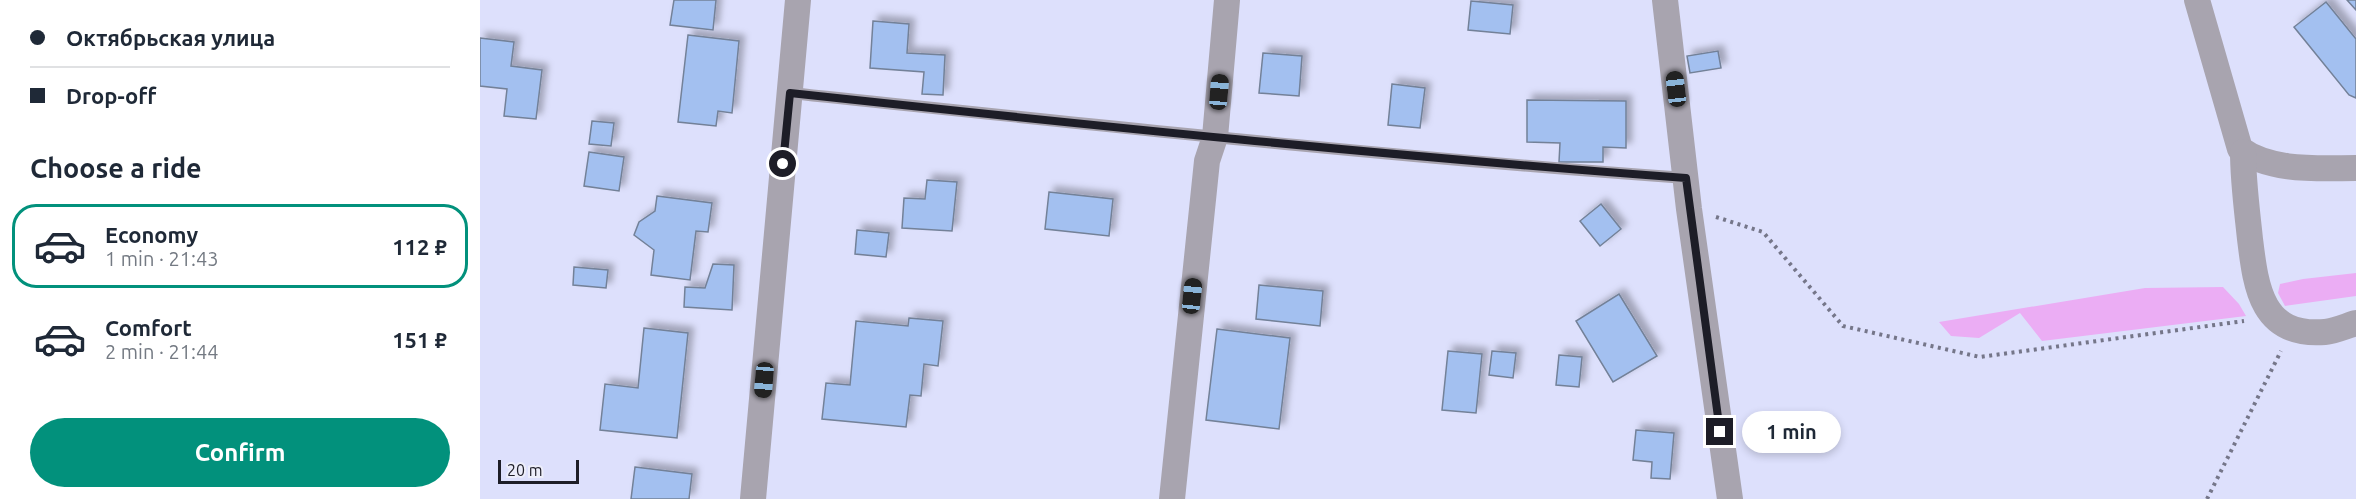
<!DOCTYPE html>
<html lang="en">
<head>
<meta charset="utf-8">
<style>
	:root { --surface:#fff; --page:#f2f2f3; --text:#1f2937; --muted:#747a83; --line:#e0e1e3; --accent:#02917c }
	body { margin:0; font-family:Ubuntu,sans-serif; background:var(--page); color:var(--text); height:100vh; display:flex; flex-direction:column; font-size:22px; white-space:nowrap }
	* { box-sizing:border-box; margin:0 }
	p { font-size:20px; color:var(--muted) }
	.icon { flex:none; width:33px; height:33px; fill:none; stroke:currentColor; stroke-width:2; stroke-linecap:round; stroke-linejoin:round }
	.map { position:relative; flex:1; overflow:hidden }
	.panel { display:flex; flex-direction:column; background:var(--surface); width:480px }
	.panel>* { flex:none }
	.guide { display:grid; align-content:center; height:132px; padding:0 30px; background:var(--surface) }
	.scale { position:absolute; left:18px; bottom:15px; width:81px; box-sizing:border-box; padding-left:6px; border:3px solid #1d1d27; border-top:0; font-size:16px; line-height:21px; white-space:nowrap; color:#1d1d27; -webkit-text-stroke:4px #edeefa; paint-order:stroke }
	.end { position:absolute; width:27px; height:27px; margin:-14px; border:8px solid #1d1d27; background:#fff; box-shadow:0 0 0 3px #fff }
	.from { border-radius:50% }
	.bubble { position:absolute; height:42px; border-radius:21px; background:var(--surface); box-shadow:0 3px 9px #0003; font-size:20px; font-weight:700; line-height:42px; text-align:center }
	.car { position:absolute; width:18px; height:36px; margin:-18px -9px; border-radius:8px; box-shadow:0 0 4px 2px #0007; background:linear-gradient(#222 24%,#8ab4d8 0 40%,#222 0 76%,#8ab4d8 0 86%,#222 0) }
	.guide b { display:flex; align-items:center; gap:21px; height:57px; font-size:22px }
	.guide b+b { border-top:2px solid var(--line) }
	.guide i { width:15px; height:15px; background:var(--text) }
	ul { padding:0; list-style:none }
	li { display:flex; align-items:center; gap:18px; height:84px; margin:0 12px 9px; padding:0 18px; border:3px solid transparent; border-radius:24px }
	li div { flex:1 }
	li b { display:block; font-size:22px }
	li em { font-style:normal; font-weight:700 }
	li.active { border-color:var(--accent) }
	li>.icon { width:54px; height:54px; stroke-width:1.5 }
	h2 { padding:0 30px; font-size:27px; line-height:72px }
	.primary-button { display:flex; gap:12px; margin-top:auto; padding:12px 30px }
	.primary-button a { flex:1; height:69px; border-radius:36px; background:var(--accent); color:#fff; font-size:24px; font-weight:700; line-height:69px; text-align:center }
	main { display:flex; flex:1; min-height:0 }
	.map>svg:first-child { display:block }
</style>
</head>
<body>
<main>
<section class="panel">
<div class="guide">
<b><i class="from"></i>Октябрьская улица</b>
<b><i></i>Drop-off</b>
</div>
<h2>Choose a ride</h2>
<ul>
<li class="active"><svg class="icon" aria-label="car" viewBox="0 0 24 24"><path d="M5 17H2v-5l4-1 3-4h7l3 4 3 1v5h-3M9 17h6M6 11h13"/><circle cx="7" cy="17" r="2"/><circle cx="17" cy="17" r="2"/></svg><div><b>Economy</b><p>1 min · 21:43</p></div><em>112 ₽</em></li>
<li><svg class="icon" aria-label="car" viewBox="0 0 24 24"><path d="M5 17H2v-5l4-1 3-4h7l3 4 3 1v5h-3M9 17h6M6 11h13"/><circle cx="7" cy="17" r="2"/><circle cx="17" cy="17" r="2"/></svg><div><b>Comfort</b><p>2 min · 21:44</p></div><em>151 ₽</em></li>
</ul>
<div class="primary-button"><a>Confirm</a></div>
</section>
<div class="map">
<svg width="1876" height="499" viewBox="0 0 1876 499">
	<defs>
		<filter id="shadow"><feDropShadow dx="5.5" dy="-5.5" stdDeviation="3" flood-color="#0004"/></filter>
	</defs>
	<rect width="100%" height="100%" fill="#dde0fc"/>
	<g fill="#ebadf4">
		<polygon points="1876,273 1876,296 1805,306 1798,293 1800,284 1823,279"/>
		<polygon points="1743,287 1759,304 1766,316 1562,341 1540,313 1499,338 1471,336 1459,322 1665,288"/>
	</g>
	<g fill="#a3c0f0" stroke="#738198" stroke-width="1.5" filter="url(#shadow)">
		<polygon points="194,0 236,0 233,30 190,25"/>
		<polygon points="1867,0 1876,0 1876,10"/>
		<polygon points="991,1 1033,5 1030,34 988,30"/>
		<polygon points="1846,2 1876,39 1876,98 1869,95 1814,27"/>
		<polygon points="393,21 429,24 427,53 465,55 463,95 442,94 444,72 390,68"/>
		<polygon points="208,35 259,41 252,113 238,111 236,126 198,122"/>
		<polygon points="0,38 34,42 31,66 62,70 56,119 24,116 27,89 0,86"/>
		<polygon points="1238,51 1241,68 1210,73 1207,56"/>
		<polygon points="783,53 822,56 819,96 779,93"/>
		<polygon points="912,84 945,88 940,128 908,125"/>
		<polygon points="1047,100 1146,101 1146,148 1123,147 1123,162 1079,162 1080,143 1047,142"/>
		<polygon points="112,121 134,123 131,146 109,144"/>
		<polygon points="109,152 144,157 139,191 104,186"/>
		<polygon points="447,180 477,182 472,231 422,228 424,198 445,199"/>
		<polygon points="569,192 633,199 629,236 565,229"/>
		<polygon points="177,196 232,203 228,232 216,231 210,280 171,275 174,250 154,235 159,222 175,211"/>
		<polygon points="1121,204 1141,229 1120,246 1100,221"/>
		<polygon points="377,230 409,233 406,257 375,254"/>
		<polygon points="233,264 254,265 252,310 204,307 205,287 225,288"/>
		<polygon points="94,267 128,270 126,288 93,285"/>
		<polygon points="779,285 843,291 840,326 776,319"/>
		<polygon points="1139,294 1177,356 1133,382 1096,321"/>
		<polygon points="429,318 463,321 458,366 444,364 441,396 430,395 426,427 342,419 346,383 370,385 376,321 428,326"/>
		<polygon points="164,328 208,333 197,438 120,430 125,384 158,388"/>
		<polygon points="737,329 810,338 799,429 726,420"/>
		<polygon points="968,351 1002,354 996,413 962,410"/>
		<polygon points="1012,351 1036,353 1033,378 1009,375"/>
		<polygon points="1079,355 1102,357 1099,387 1076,385"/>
		<polygon points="1156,430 1194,433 1190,479 1171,478 1172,462 1153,460"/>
		<polygon points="155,467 212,474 209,499 151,499"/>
	</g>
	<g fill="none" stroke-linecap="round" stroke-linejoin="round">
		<g stroke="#757689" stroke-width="4" stroke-dasharray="3 4.5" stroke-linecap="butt">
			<polyline points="1236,217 1283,232 1363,326 1500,357 1764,321"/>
			<polyline points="1727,499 1801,351"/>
		</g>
		<path stroke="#a8a4af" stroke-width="12" d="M310,93c298,31 597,64 896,85"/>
		<g stroke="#a8a4af" stroke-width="26">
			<polyline points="1185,0 1209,209 1250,499"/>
			<path d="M1717,0l43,149c31,23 79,19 116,19"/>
			<path d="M1763,152c0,29 4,58 7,87 6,50 12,98 75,93 10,-1 21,-6 31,-9"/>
			<polyline points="273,499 318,0"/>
			<polyline points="692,499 727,161 735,137 747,0"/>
		</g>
	</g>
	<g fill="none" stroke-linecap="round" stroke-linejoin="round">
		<path stroke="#1d1d27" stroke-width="8" d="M303,164l7,-71c298,32 597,63 896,85l34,254"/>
	</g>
</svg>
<div class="scale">20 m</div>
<i class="end from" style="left:303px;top:164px"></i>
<i class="end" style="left:1240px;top:432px"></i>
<div class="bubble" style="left:1262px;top:411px;width:99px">1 min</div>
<i class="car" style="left:1196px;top:89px;rotate:353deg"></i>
<i class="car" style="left:739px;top:92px;rotate:5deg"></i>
<i class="car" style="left:712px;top:296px;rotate:6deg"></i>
<i class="car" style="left:284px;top:380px;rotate:185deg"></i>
</div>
</main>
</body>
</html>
